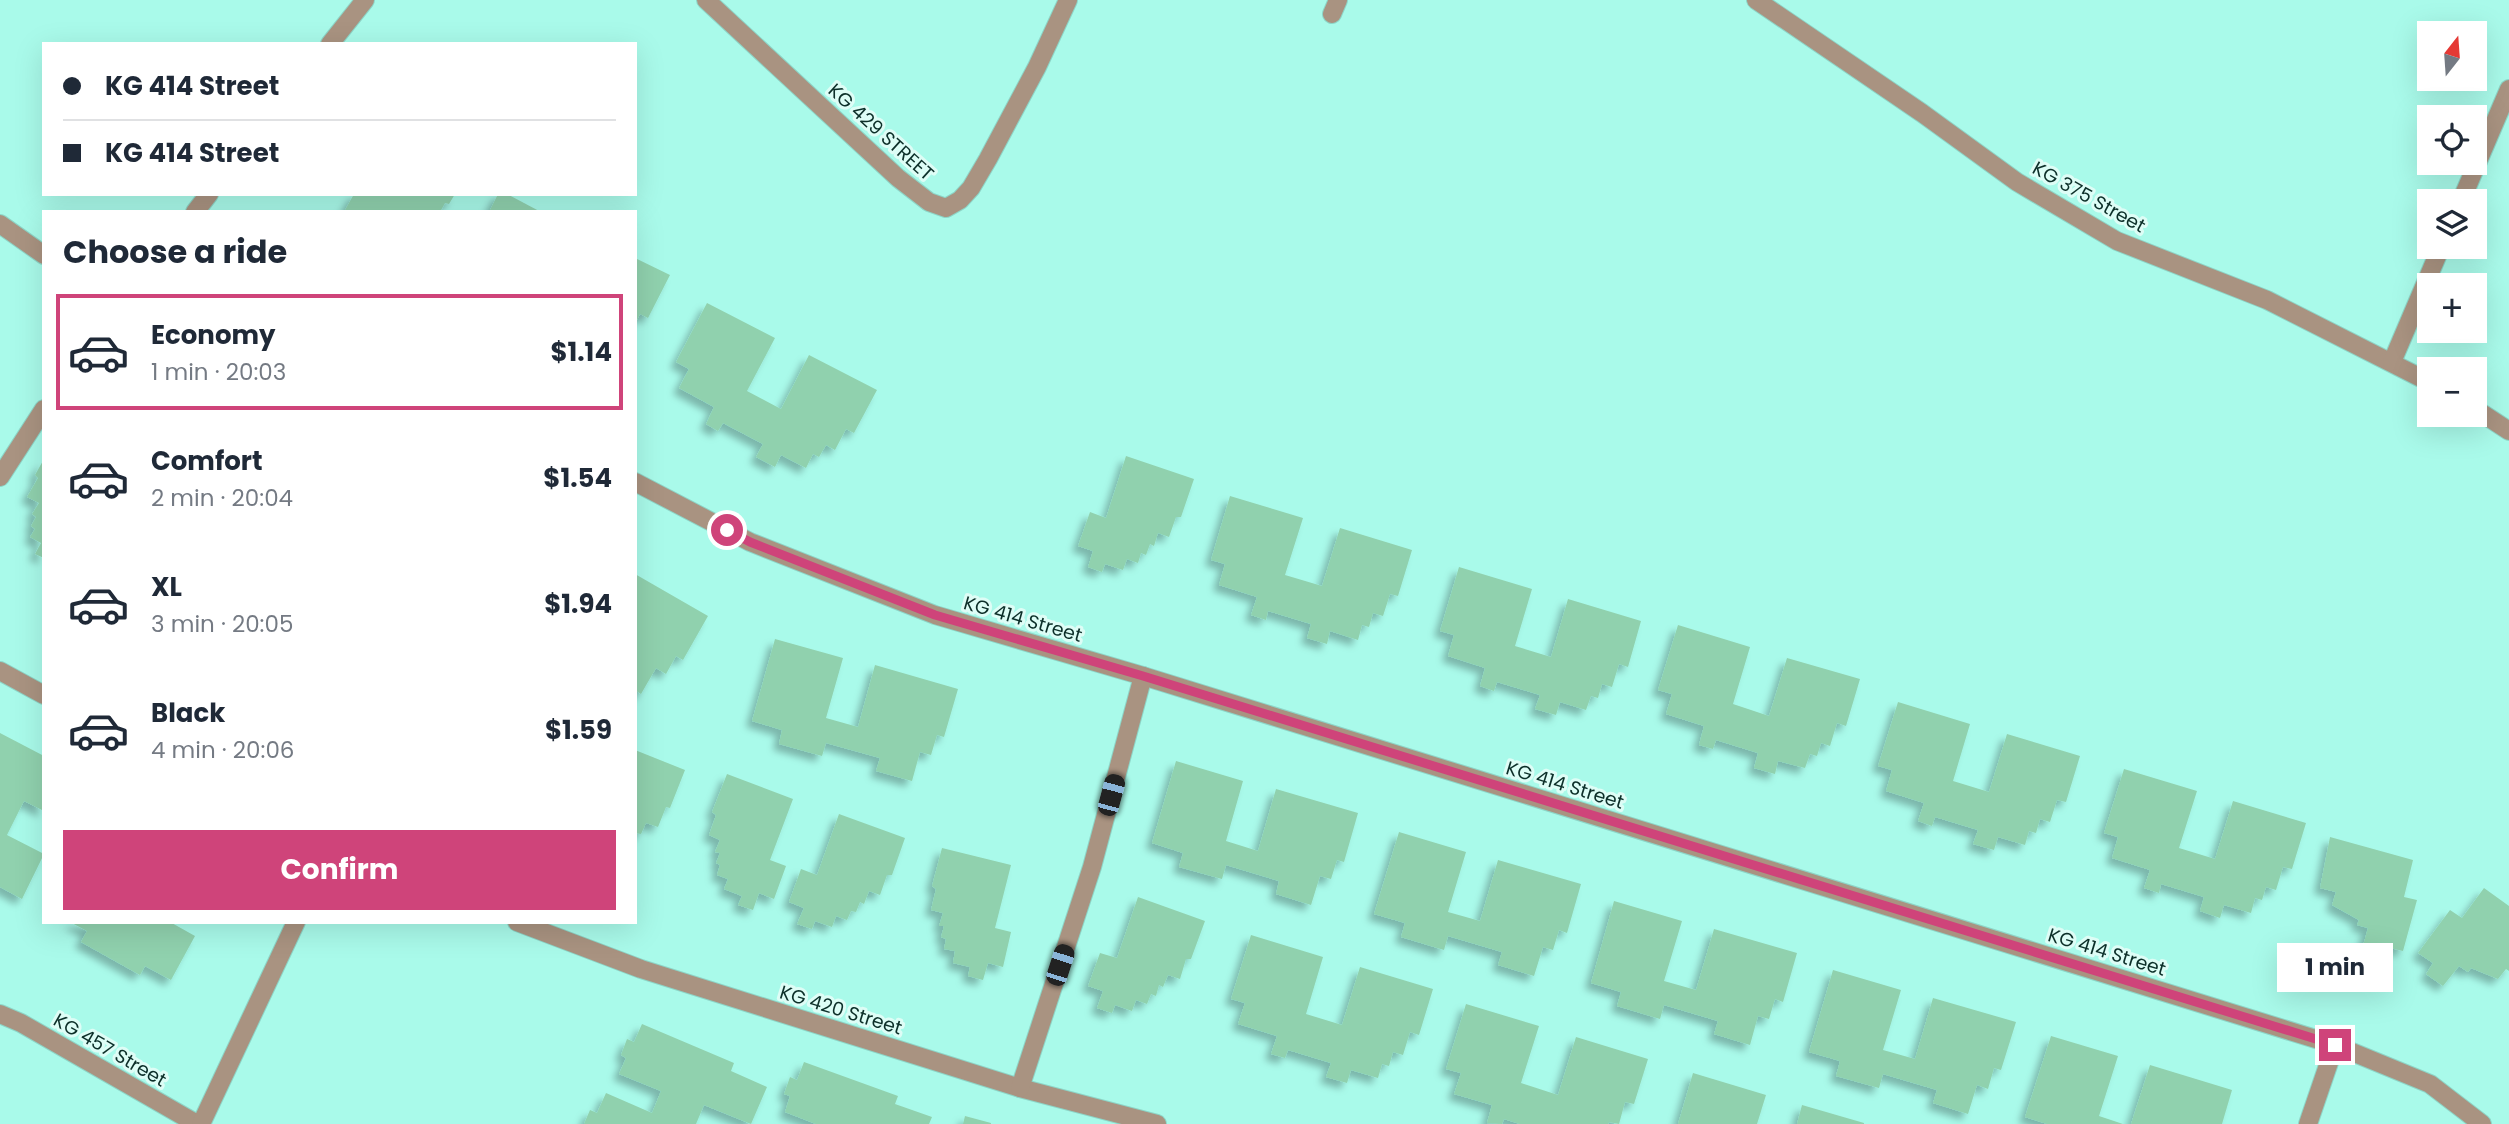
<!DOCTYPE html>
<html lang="en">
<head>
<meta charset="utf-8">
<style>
	:root { --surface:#fff; --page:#f6f6f7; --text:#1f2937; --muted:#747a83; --line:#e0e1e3; --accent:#cf447a }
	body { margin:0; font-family:Poppins,sans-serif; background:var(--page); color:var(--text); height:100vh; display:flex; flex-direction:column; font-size:26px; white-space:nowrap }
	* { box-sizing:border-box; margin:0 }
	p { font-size:23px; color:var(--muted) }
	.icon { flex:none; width:38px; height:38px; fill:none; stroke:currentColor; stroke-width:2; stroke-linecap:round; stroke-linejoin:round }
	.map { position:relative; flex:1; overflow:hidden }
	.side { position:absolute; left:42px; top:210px; width:595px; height:714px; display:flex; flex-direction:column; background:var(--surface); border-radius:0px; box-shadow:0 7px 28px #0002 }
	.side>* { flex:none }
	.guide { position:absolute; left:42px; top:42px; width:595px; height:154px; border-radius:0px; box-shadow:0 7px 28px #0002; display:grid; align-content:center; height:154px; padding:0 21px; background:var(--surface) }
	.needle { width:46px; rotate:17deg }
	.fabs { position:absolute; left:2417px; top:21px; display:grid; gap:14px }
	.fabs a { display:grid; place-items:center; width:70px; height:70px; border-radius:0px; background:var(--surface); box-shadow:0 7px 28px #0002; font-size:35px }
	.end { position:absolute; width:32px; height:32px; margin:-16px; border:9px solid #cf447a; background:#fff; box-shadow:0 0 0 4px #fff }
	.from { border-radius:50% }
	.bubble { position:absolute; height:49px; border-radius:0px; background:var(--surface); box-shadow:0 7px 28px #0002; font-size:23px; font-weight:700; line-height:49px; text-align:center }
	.car { position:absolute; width:21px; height:42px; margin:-21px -10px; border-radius:9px; box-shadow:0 0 5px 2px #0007; background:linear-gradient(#222 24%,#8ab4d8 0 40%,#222 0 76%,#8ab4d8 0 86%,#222 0) }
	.guide b { display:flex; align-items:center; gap:24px; height:66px; font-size:26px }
	.guide b+b { border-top:2px solid var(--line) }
	.guide i { width:18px; height:18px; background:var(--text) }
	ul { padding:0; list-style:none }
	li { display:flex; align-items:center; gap:21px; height:116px; margin:0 14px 10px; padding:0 7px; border:4px solid transparent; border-radius:0px }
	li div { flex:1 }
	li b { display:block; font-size:26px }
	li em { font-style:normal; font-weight:700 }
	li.selected { border-color:var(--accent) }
	li>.icon { width:63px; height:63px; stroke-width:1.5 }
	h2 { padding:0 21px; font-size:32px; line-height:84px }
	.cta { display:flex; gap:14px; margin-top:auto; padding:14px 21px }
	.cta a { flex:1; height:80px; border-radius:0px; background:var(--accent); color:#fff; font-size:28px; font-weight:700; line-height:80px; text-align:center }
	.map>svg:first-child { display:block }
</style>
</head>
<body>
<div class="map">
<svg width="2509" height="1124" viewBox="0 0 2509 1124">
	<defs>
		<filter id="shadow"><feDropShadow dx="-6" dy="6" stdDeviation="3.5" flood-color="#0004"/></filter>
	</defs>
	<rect width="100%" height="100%" fill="#a9faea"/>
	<g fill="#90d1ae" filter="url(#shadow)">
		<polygon points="354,194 455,194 449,204 445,203 440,212 344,212"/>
		<polygon points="498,194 507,194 541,212 489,212"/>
		<polygon points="635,258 670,275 648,318 640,314 635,324"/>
		<polygon points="707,303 775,338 747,391 781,409 809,355 877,390 854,433 846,429 835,450 826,445 819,457 813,454 806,468 781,455 775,467 756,457 763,444 723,423 718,431 706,424 714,407 679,388 689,369 676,362"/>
		<polygon points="1126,456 1194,479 1181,517 1176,517 1169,537 1158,533 1154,546 1150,544 1146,555 1141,553 1138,563 1127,559 1123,570 1105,564 1102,572 1088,567 1093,551 1078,546 1090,512 1106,518"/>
		<polygon points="44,459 44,558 35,554 41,543 30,537 35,529 31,526 36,517 32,514 39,503 27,497 38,478 35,475"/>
		<polygon points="1230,496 1303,518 1285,575 1322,586 1340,528 1412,550 1398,596 1390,594 1383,616 1373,613 1369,627 1362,625 1358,640 1330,631 1327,644 1307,638 1311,624 1268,611 1266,620 1251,615 1257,597 1219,585 1225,564 1211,560"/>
		<polygon points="1459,567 1532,589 1515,646 1551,657 1568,599 1641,621 1628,667 1619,664 1612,687 1602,684 1598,698 1591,696 1586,710 1560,702 1556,715 1535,709 1540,695 1497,682 1494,691 1480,686 1485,668 1448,656 1454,635 1440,631"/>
		<polygon points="635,574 708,616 683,660 676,656 666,674 656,668 641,694 635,690"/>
		<polygon points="1678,625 1750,647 1733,704 1769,716 1787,658 1860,679 1846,726 1837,723 1830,746 1821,743 1817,756 1810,754 1805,768 1778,761 1775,774 1754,768 1758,753 1716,740 1713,749 1699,745 1704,726 1666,714 1672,694 1658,690"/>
		<polygon points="775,639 843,658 826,718 858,727 875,665 958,689 944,737 937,735 931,755 920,752 912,781 876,771 880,758 826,743 822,756 779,744 782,730 752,721"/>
		<polygon points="1898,702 1970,724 1953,781 1989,792 2007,734 2080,756 2066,802 2057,800 2050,822 2040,819 2036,833 2029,831 2025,845 1998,837 1994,850 1973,844 1978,830 1935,817 1932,826 1918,821 1924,803 1886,791 1892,770 1878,766"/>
		<polygon points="0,733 44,756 44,811 24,801 7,835 44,854 22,899 0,887"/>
		<polygon points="635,750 685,770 670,808 666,807 658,827 646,823 641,834 635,833"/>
		<polygon points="1176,761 1243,781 1226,841 1258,851 1276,789 1358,813 1344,862 1337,860 1331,879 1320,876 1311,905 1276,894 1279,881 1226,865 1222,879 1179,867 1183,853 1152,843"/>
		<polygon points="2124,769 2197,791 2179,848 2215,859 2233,801 2306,823 2292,869 2283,867 2276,890 2266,887 2262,900 2255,898 2251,913 2224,905 2220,918 2200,911 2204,897 2161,884 2159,893 2144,888 2150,870 2112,858 2118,837 2104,833"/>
		<polygon points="727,774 793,799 770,860 786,866 774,899 759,893 753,910 738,905 742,896 724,889 728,879 717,875 720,865 716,863 720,853 715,852 720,840 709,835 716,815 712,812"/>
		<polygon points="839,814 905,838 892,875 887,875 880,895 869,891 864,904 860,902 856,912 851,911 847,920 836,916 832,927 815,921 812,929 797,924 804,908 789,902 801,869 817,875"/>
		<polygon points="1399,832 1466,852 1448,912 1480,921 1498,860 1581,884 1567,933 1559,930 1553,950 1543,947 1534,976 1498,965 1502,952 1448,936 1444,950 1401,937 1405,923 1374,914"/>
		<polygon points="2330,837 2413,860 2404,897 2417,900 2403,951 2386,947 2383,959 2361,953 2368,928 2357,925 2359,920 2332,905 2336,892 2320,888"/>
		<polygon points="942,848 1011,865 995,928 1011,932 1003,967 988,963 983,980 968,976 970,967 953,963 955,951 944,949 946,939 941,937 944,926 939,926 943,913 931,910 936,889 932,886"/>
		<polygon points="2484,888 2509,906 2509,971 2506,969 2498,979 2471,968 2468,972 2459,966 2443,986 2426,974 2433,963 2418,953 2450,910 2462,918"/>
		<polygon points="1138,897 1205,921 1191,959 1186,959 1180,979 1168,975 1163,987 1159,985 1156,996 1151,994 1147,1004 1136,1000 1132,1011 1115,1005 1112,1013 1097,1008 1103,991 1088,986 1100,953 1117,958"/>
		<polygon points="1614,901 1682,921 1664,981 1696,990 1714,929 1797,953 1783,1002 1775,999 1769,1019 1758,1016 1750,1045 1714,1034 1718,1021 1664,1005 1660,1019 1617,1006 1621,992 1591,983"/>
		<polygon points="70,922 170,922 195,936 171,980 145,966 140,975 81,942 87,931"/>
		<polygon points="1251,935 1323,957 1306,1014 1342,1025 1360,967 1433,989 1419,1035 1410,1032 1403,1055 1393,1052 1389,1066 1382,1064 1378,1078 1351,1070 1347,1083 1326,1077 1331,1063 1288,1050 1285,1058 1271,1054 1277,1036 1238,1024 1245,1003 1231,999"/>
		<polygon points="1833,970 1901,990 1883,1050 1915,1059 1933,998 2016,1022 2001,1070 1994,1068 1988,1089 1977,1085 1968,1114 1933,1103 1937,1090 1883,1074 1879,1088 1836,1076 1840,1061 1809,1052"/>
		<polygon points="1466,1004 1539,1026 1521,1083 1558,1095 1576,1037 1648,1059 1634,1104 1625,1102 1619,1124 1609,1122 1608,1124 1520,1124 1504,1119 1502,1124 1487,1123 1492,1105 1454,1094 1461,1073 1446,1069"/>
		<polygon points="642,1024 734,1063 731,1071 767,1087 751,1124 704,1105 696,1124 584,1124 590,1110 597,1113 606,1093 652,1113 661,1091 619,1074 626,1058 621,1055 627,1039 634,1042"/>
		<polygon points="2051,1036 2118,1056 2099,1116 2123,1124 2047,1124 2025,1117"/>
		<polygon points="804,1062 898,1096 895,1104 932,1117 929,1124 816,1124 785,1112 790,1096 784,1094 790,1077 797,1080"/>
		<polygon points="2150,1065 2232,1090 2222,1124 2131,1124"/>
		<polygon points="1693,1073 1766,1095 1757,1124 1678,1124"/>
		<polygon points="1802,1105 1864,1123 1864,1124 1797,1124"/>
		<polygon points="965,1116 991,1123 991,1124 963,1124"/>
	</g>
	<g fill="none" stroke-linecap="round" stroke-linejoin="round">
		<g stroke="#8dd5c7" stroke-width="20">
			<g id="minor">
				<polyline points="706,0 898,178 929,202 946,208 960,200 971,188 988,159 1037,67 1068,0"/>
				<polyline points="1756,0 1922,113 2017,182 2117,241 2267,300 2429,382"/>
				<polyline points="1332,14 1338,0"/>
				<polyline points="330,44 365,0"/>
				<polyline points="2461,201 2509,89"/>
				<polyline points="195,212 209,194"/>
				<polyline points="0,224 44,255"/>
				<polyline points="2392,362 2441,247"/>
				<polyline points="2474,408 2509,431"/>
				<polyline points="0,477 44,409"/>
				<polyline points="635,482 750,542 935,615 1143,676 2335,1045 2430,1084 2482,1124"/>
				<polyline points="0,671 44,695"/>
				<polyline points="517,922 641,969 1020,1088 1157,1124"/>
				<polyline points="0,1014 21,1023 197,1124"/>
				<polyline points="1020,1088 1092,867 1143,676"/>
				<polyline points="201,1124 296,922"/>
				<polyline points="2308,1124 2335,1045"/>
			</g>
		</g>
		<use href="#minor" stroke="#a99381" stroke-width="18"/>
	</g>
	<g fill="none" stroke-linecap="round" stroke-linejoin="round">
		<polyline stroke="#cf447a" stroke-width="9" points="727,530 750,542 935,615 1143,676 2335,1045"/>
	</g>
	<g text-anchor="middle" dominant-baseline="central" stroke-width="6" stroke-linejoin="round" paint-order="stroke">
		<g font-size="19" fill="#0c2f29" stroke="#defdf6">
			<text transform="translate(881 132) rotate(42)">KG 429 STREET</text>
			<text transform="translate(2089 197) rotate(29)">KG 375 Street</text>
			<text transform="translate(1023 619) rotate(16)">KG 414 Street</text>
			<text transform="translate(1565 785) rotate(17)">KG 414 Street</text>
			<text transform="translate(2107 952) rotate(17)">KG 414 Street</text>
			<text transform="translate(841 1010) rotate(17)">KG 420 Street</text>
			<text transform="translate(110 1050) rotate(30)">KG 457 Street</text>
		</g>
	</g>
</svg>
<div class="fabs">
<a><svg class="needle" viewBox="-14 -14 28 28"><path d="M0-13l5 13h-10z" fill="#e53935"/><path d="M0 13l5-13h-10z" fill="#747a83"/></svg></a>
<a><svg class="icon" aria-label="locate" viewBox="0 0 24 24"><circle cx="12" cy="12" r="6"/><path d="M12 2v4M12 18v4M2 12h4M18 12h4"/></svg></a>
<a><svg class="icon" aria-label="layers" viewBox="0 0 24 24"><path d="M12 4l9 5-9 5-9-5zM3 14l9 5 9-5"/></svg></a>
<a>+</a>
<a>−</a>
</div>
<i class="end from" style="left:727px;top:530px"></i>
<i class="end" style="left:2335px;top:1045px"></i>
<div class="bubble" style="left:2277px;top:943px;width:116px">1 min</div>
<i class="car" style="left:1111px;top:795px;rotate:15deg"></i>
<i class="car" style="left:1060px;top:965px;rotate:18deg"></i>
<div class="guide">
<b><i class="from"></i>KG 414 Street</b>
<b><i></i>KG 414 Street</b>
</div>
<section class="side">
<h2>Choose a ride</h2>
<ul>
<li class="selected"><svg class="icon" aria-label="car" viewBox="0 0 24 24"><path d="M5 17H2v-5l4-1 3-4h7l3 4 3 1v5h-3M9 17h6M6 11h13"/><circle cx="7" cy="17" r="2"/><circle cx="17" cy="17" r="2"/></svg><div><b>Economy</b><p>1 min · 20:03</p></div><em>$1.14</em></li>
<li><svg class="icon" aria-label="car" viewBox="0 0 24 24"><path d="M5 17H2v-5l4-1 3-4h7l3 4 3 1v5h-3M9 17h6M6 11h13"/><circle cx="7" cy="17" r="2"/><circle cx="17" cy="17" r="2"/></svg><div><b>Comfort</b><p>2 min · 20:04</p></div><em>$1.54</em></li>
<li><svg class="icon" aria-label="car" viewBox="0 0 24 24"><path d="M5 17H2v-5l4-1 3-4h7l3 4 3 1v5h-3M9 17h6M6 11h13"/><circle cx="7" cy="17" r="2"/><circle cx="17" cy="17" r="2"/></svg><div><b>XL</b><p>3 min · 20:05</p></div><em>$1.94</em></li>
<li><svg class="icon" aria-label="car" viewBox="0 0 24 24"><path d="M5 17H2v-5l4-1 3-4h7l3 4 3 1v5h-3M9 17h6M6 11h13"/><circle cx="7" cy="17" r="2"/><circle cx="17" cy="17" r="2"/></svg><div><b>Black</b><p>4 min · 20:06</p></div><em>$1.59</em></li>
</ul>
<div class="cta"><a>Confirm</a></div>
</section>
</div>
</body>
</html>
